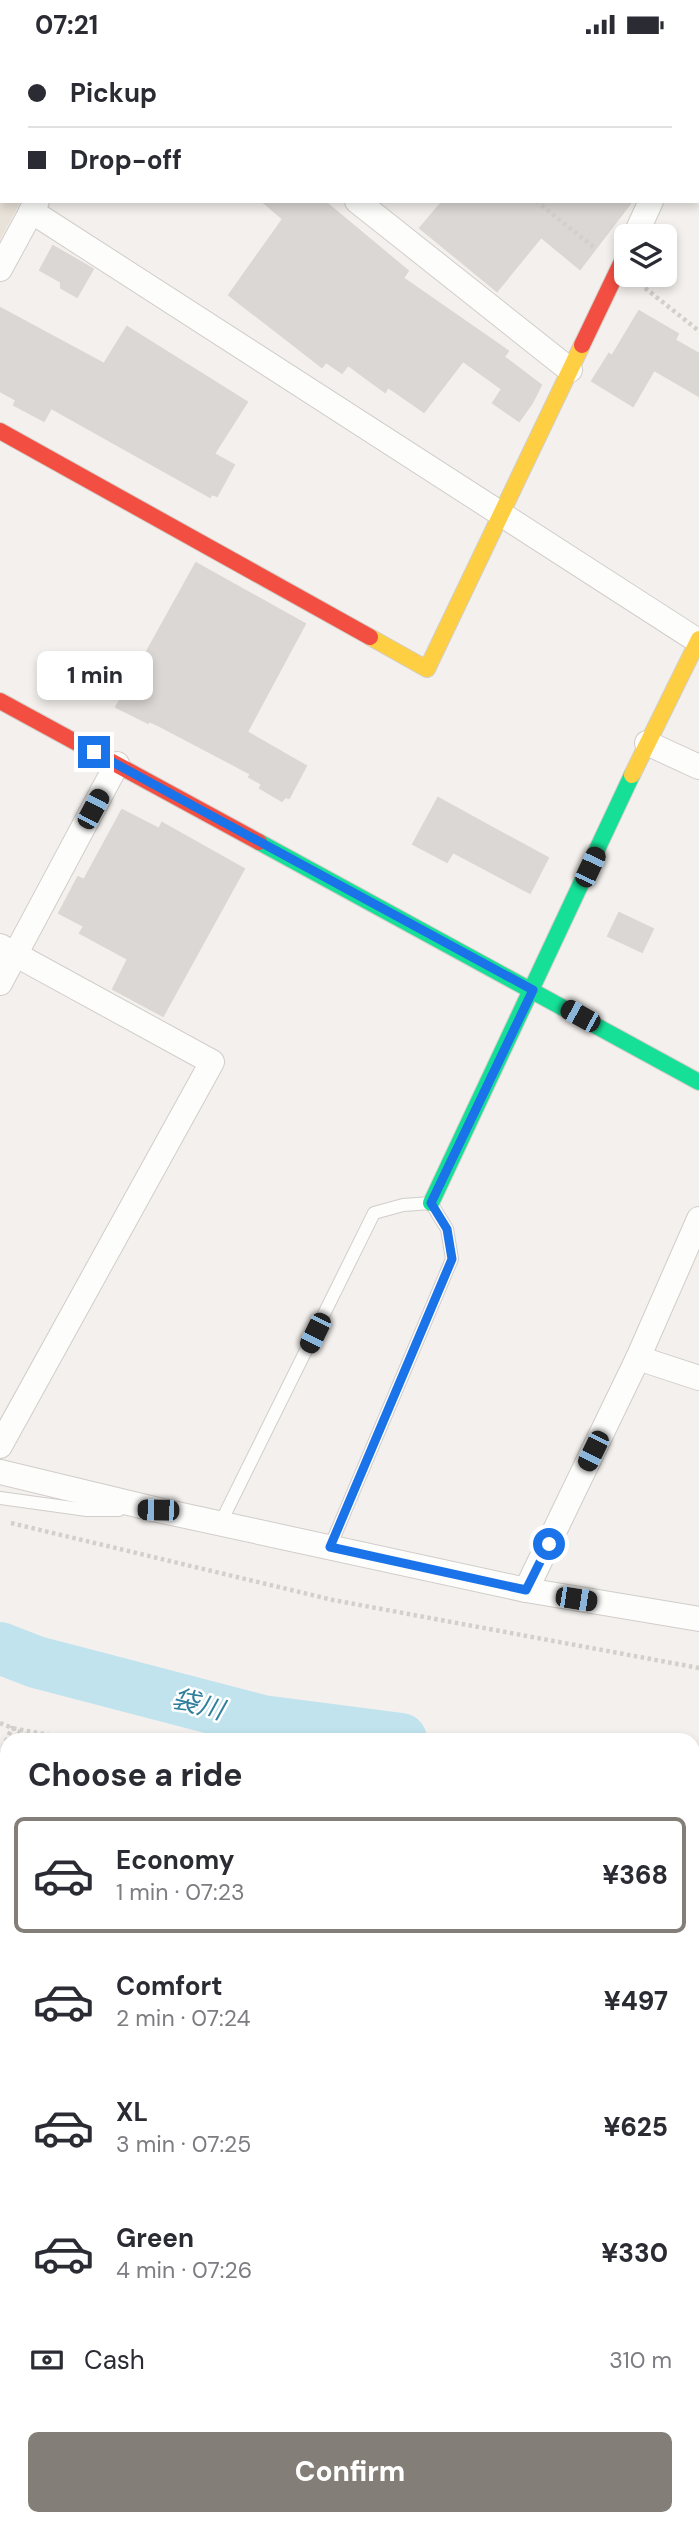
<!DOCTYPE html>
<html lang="en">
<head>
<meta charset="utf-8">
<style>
	:root { --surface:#fff; --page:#f7f7f7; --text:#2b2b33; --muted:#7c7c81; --line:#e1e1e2; --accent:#847e78 }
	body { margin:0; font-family:"DM Sans","Noto Sans JP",sans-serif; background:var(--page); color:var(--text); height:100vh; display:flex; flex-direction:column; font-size:26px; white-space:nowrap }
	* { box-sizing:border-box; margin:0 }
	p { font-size:23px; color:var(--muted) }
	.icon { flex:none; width:38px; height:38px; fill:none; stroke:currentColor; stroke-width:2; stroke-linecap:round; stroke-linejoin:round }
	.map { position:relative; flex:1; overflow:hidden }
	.details { position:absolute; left:0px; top:1684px; width:700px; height:793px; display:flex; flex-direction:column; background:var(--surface); border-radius:21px 21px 0 0; box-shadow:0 4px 10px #0003 }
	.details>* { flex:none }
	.hud { position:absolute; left:0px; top:0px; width:700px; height:154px; box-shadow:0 4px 10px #0003; display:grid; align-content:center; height:154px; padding:0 28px; background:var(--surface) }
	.fabs { position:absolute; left:614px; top:175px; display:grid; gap:14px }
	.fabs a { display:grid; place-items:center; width:63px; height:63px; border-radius:10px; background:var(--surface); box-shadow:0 4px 10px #0003; font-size:35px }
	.end { position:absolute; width:32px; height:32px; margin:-16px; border:9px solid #1a73e8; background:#fff; box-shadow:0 0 0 4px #fff }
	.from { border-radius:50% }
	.bubble { position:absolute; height:49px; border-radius:10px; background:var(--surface); box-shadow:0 4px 10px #0003; font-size:23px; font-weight:800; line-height:49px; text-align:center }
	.car { position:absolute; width:21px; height:42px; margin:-21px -10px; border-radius:9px; box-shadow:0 0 5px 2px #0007; background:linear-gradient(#222 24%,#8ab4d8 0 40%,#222 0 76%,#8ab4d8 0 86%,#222 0) }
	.hud b { display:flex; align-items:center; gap:24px; height:66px; font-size:26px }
	.hud b+b { border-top:2px solid var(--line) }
	.hud i { width:18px; height:18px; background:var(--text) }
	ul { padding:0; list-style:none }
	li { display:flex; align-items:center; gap:21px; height:116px; margin:0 14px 10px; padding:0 14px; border:4px solid transparent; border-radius:10px }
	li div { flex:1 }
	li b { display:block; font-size:26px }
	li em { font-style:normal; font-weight:800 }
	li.active { border-color:var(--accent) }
	li>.icon { width:63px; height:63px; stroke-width:1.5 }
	h2 { padding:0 28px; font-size:32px; line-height:84px }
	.pay { display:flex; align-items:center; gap:18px; height:77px; padding:0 28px; font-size:26px }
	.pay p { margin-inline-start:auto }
	.primary-button { display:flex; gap:14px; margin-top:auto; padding:14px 28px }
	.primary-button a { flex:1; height:80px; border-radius:10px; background:var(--accent); color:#fff; font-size:28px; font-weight:800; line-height:80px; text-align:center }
	.status { display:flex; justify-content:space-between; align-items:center; height:49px; padding:0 35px; background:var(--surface); direction:ltr }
	.status svg { height:19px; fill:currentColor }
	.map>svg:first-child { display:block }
</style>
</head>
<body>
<div class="status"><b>07:21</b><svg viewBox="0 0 49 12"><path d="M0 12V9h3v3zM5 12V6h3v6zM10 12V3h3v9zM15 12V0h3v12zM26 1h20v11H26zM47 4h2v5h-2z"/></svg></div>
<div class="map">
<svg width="699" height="2476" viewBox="0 0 699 2476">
	<rect width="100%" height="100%" fill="#f3f0ed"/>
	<polygon fill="#e9e2d9" points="0,0 106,0 2,2 2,152 21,152 0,191"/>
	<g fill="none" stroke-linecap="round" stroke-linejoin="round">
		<g stroke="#c0e3ee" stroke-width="52">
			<polyline points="0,1599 36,1613 262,1672 401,1690"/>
			<polyline points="693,1734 699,1735"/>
		</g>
	</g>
	<g fill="#dbd7d4" stroke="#dbd7d3" stroke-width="2">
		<polygon points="262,152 324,152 408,222 403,229 508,302 504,308 541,336 532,354 519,372 493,354 502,340 463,312 424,363 388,338 385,343 348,316 342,324 326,313 322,318 229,246 283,170"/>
		<polygon points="443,152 632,152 580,220 541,188 497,242 420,179"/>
		<polygon points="53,197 93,220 77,248 61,239 61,233 40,221"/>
		<polygon points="0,259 104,315 127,278 247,353 214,405 234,416 217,447 212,445 210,448 51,359 44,372 14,356 16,351 0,342"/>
		<polygon points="639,262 678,285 675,291 699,305 699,347 654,321 633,357 592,332 609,305 612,307"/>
		<polygon points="196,514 305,575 247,683 306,717 289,749 285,748 282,752 260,739 262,735 249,728 251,725 158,676 149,672 148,674 116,658"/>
		<polygon points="438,749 548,809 530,844 453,803 447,813 413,795"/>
		<polygon points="122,761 159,780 162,774 244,820 163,967 113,940 128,910 80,884 84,877 59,864 78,828 84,831"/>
		<polygon points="619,864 653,880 642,903 608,887"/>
	</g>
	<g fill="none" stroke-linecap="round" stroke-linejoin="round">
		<g stroke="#d1cdca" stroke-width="14">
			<g id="lane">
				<polyline points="0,1449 87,1461 119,1461"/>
				<polyline points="220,1475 374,1164 403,1156 431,1154 447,1180 452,1210 330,1498"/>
			</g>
		</g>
		<g stroke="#d1cdca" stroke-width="26">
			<g id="street">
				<polyline points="165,0 167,2"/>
				<polyline points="525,0 527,2"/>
				<polyline points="120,2 121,0"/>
				<polyline points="357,152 570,321"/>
				<polyline points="31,162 698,592"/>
				<polyline points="635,187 651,152"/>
				<polyline points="0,220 37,152"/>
				<polyline points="647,694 699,718"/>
				<polyline points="0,897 212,1013 0,1397"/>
				<polyline points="0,934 117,715"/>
				<polyline points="638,1309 699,1329"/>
				<polyline points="0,1423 158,1461 526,1541 699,1570"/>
				<polyline points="526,1541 638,1309 699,1170"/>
			</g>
		</g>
		<g stroke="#d3cdc6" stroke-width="18">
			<g id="fast">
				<polyline points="259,793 699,1033"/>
				<polyline points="431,1154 632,726"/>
			</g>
		</g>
		<g stroke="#d3cdc6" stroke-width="18">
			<g id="slow">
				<polyline points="370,588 427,620 582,296"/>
				<polyline points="632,726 699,590"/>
			</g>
		</g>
		<g stroke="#d3cdc6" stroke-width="18">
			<g id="jam">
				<polyline points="582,296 626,204"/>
				<polyline points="0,382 370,588"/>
				<polyline points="0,652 259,793"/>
			</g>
		</g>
		<g stroke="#d3d0cc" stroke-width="4.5" stroke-dasharray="3.5 3.5" stroke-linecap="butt">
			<polyline points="344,0 346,2"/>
			<polyline points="536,152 596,200"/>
			<polyline points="645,239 699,282"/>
			<polyline points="11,1474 333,1551 699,1619"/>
			<polyline points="0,1674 12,1679 69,1690"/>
			<polyline points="0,1705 12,1679 33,1690"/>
			<polyline points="693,1805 699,1806"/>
			<polyline points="693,2285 699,2297"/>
		</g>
		<use href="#lane" stroke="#fdfdfc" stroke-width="12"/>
		<use href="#street" stroke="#fdfdfc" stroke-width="24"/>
		<use href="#fast" stroke="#16e098" stroke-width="16"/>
		<use href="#slow" stroke="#ffcf43" stroke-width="16"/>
		<use href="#jam" stroke="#f24e42" stroke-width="16"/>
	</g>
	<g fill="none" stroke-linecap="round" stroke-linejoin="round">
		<polyline stroke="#1a73e8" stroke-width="9" points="94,703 533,941 431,1154 447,1180 452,1210 330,1498 526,1541 549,1495"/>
	</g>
	<g text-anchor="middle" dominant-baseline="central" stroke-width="5" stroke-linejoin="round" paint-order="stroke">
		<g font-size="26" font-style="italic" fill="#2f7f9b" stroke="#fff">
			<text transform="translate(198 1655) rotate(15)">袋川</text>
		</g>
	</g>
</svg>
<div class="fabs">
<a><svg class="icon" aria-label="layers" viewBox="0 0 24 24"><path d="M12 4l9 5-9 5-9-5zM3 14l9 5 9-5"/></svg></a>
</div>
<i class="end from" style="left:549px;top:1495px"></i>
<i class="end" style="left:94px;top:703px"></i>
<div class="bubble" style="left:37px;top:602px;width:116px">1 min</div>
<i class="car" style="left:93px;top:760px;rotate:28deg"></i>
<i class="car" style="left:590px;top:818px;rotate:25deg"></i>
<i class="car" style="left:580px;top:967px;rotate:299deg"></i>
<i class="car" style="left:315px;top:1284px;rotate:206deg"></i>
<i class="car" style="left:593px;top:1402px;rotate:206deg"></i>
<i class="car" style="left:158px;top:1461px;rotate:271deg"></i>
<i class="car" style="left:576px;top:1550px;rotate:99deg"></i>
<div class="hud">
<b><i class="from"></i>Pickup</b>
<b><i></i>Drop-off</b>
</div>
<section class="details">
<h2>Choose a ride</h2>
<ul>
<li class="active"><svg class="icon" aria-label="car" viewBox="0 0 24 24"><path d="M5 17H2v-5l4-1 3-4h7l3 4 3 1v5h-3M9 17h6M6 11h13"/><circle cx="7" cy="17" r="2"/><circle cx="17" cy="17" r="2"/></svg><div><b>Economy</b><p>1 min · 07:23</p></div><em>¥368</em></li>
<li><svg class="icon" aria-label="car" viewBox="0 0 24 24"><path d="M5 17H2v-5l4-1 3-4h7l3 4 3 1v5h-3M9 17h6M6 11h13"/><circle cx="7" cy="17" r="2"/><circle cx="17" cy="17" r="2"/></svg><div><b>Comfort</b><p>2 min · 07:24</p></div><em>¥497</em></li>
<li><svg class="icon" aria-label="car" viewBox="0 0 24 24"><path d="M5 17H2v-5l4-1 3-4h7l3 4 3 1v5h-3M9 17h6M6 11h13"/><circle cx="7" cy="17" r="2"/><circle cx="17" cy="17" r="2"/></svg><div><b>XL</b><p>3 min · 07:25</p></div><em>¥625</em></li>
<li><svg class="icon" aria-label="car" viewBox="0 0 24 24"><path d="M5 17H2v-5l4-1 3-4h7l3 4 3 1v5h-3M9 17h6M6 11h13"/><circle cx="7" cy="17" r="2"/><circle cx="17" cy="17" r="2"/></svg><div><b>Green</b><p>4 min · 07:26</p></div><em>¥330</em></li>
</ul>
<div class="pay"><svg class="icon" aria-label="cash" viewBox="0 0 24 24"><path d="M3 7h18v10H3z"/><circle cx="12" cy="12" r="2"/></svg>Cash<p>310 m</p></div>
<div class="primary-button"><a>Confirm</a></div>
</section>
</div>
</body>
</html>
